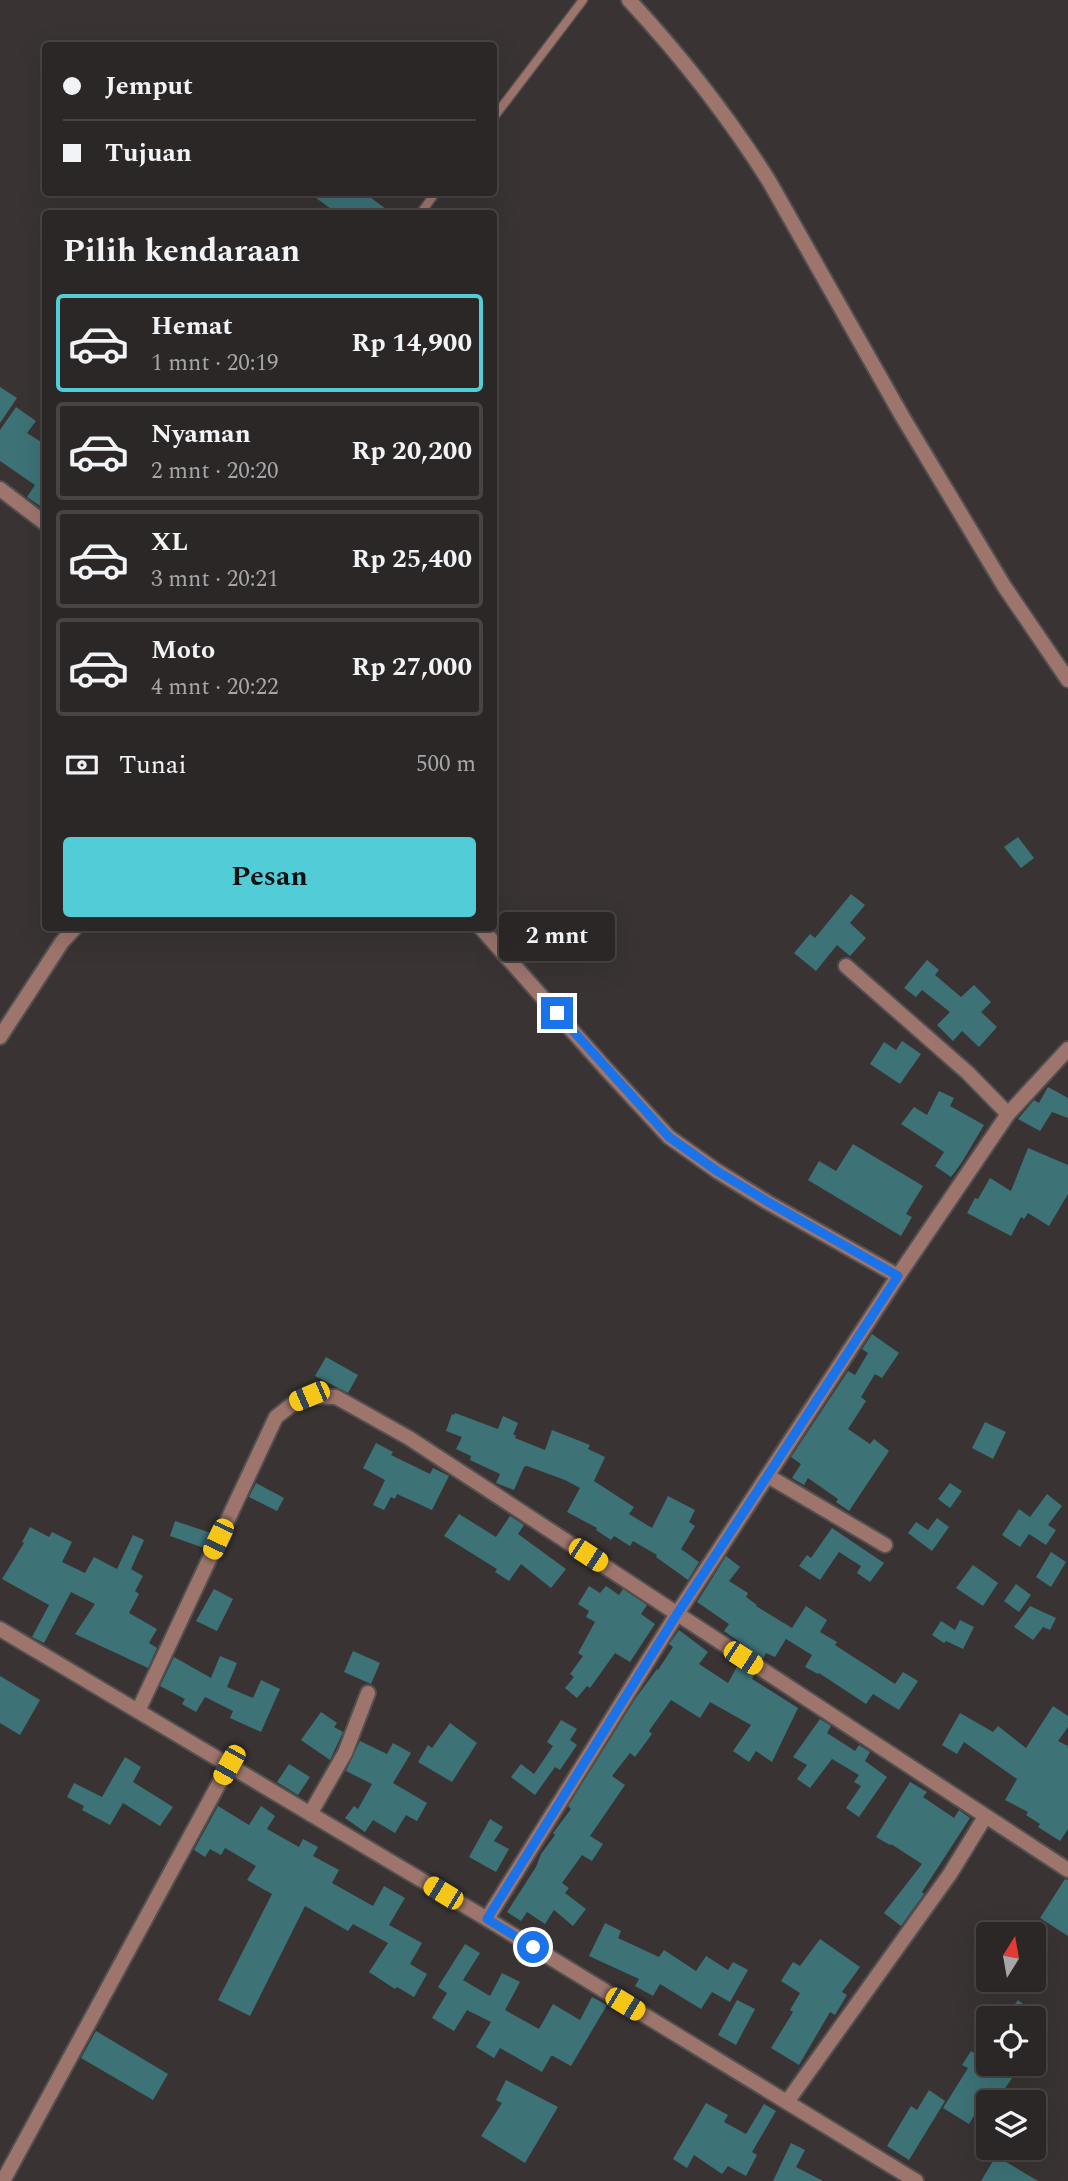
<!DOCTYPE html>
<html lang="id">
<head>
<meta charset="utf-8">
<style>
	:root { --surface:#2b2726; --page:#373332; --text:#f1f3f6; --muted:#a6a5a7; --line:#474443; --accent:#52ccd6 }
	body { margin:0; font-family:Spectral,serif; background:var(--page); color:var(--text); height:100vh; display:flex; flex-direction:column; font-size:26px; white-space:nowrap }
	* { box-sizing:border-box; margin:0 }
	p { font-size:23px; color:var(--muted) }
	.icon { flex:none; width:38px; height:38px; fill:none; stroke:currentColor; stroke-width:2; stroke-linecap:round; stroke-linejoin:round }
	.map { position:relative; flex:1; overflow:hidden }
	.drawer { position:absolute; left:42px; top:210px; width:455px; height:721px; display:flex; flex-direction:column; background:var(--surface); border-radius:7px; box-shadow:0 7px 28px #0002,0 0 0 2px var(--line) }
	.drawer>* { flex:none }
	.guide { position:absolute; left:42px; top:42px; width:455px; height:154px; border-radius:7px; box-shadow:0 7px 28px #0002,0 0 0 2px var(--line); display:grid; align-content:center; height:154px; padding:0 21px; background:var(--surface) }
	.needle { width:46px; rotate:11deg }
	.controls { position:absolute; left:976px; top:1922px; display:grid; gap:14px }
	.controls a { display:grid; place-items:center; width:70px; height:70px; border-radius:7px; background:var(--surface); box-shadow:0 7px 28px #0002,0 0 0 2px var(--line); font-size:35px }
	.end { position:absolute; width:32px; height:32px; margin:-16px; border:9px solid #1a73e8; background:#fff; box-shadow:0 0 0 4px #fff }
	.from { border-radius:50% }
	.bubble { position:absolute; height:49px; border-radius:7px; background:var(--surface); box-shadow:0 7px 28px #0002,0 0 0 2px var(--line); font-size:23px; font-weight:700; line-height:49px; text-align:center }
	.car { position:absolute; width:21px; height:42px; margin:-21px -10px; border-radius:9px; box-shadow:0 0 5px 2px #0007; background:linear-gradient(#f5c518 24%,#345 0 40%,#f5c518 0 76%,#345 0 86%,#f5c518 0) }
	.guide b { display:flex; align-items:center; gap:24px; height:66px; font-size:26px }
	.guide b+b { border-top:2px solid var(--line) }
	.guide i { width:18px; height:18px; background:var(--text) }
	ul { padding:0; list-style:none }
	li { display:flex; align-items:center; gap:21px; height:98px; margin:0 14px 10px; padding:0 7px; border:4px solid var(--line); border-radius:7px }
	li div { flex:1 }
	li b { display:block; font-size:26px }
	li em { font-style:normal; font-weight:700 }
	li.active { border-color:var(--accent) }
	li>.icon { width:63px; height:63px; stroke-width:1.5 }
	h2 { padding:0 21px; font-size:32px; line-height:84px }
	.pay { display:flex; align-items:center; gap:18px; height:77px; padding:0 21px; font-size:26px }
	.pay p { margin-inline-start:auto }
	.action { display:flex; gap:14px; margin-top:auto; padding:14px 21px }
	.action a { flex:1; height:80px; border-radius:7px; background:var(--accent); color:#111; font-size:28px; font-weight:700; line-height:80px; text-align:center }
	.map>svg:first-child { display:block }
</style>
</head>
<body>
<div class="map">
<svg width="1068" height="2181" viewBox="0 0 1068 2181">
	<rect width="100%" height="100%" fill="#393433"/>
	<g fill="#3d7277">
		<polygon points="308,192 363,192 393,214 338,214"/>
		<polygon points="0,387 17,398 0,423"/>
		<polygon points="16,407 36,421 27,433 46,445 46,510 27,497 35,485 0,461 0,430"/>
		<polygon points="1018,837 1034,858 1021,868 1004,847"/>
		<polygon points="851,894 865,905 850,923 866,938 850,956 837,945 816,971 794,953 810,934 815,938"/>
		<polygon points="927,960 939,970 935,975 961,997 974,985 991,1002 981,1012 997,1027 979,1047 962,1031 953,1041 937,1025 950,1012 922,990 916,997 904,988"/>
		<polygon points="902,1041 921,1054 900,1084 870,1064 884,1042 896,1050"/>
		<polygon points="1048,1087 1068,1098 1068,1118 1052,1112 1040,1131 1018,1119 1034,1100 1039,1103"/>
		<polygon points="939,1091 954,1098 950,1106 984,1125 962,1162 951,1177 935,1166 944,1152 901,1124 914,1107 927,1115"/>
		<polygon points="853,1144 923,1186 906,1214 912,1217 901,1236 808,1180 819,1161 836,1171"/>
		<polygon points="1028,1148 1068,1165 1068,1194 1049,1226 1028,1213 1024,1219 1021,1217 1011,1236 967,1213 975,1198 978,1199 990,1178 1011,1191"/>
		<polygon points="872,1334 899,1353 882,1378 875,1374 861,1397 866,1401 848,1429 870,1444 874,1439 889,1451 849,1511 836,1502 838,1499 808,1478 804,1485 792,1478 801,1464 791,1457 848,1371 855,1375 868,1353 862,1349"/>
		<polygon points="326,1357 358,1375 348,1393 315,1376"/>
		<polygon points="455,1413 498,1429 503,1416 518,1423 513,1435 516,1435 515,1438 545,1450 552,1430 590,1445 588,1449 605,1457 594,1481 634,1507 629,1514 652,1528 668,1496 695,1510 689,1522 695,1526 681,1549 699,1562 688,1580 656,1557 657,1555 633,1541 630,1546 614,1536 611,1540 596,1530 597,1528 567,1512 580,1488 565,1480 527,1466 524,1467 514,1490 496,1483 500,1474 470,1460 471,1456 456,1449 462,1437 446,1431 452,1414 454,1415"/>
		<polygon points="985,1422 1006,1432 993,1459 972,1448"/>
		<polygon points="376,1443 393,1452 391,1455 430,1474 433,1468 449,1476 432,1510 397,1494 395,1499 391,1497 384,1510 373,1505 385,1480 363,1468"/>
		<polygon points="256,1483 284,1498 277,1511 249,1497"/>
		<polygon points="950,1483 962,1491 950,1508 938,1499"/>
		<polygon points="1047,1494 1062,1506 1048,1525 1056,1530 1046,1545 1029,1534 1020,1547 1002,1535 1019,1509 1030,1517"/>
		<polygon points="459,1514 496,1537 510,1516 524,1525 518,1534 566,1569 551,1588 521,1564 509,1581 495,1572 497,1569 444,1536"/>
		<polygon points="937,1518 949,1527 932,1551 908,1533 916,1522 928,1530"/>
		<polygon points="175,1521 211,1533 204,1548 170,1536"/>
		<polygon points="30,1527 49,1537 52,1532 72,1542 62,1562 85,1573 94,1557 117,1569 133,1535 144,1540 131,1569 143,1576 135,1591 139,1594 129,1613 157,1629 149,1643 157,1648 148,1668 75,1634 95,1604 71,1592 44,1643 32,1637 49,1605 2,1579 24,1543 22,1542"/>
		<polygon points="832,1528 884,1563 870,1582 857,1573 861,1566 839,1552 820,1580 799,1566 807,1555 811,1558"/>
		<polygon points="1051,1552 1066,1562 1051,1587 1036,1577"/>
		<polygon points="726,1556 740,1567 729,1581 748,1593 746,1597 757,1605 756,1606 792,1628 806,1606 827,1620 820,1632 837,1642 835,1645 895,1684 903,1672 918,1681 899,1710 873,1694 866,1704 819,1673 818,1674 805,1667 812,1655 786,1639 775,1657 766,1653 763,1659 724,1631 729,1624 697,1602"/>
		<polygon points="973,1565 998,1583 983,1606 956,1588"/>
		<polygon points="1016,1584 1031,1595 1019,1612 1004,1601"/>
		<polygon points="589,1586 600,1593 606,1586 619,1595 623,1589 647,1605 641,1614 655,1624 630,1662 615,1653 590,1688 587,1686 577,1698 565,1688 574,1677 570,1674 583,1656 578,1653 595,1622 586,1617 589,1611 578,1604"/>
		<polygon points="214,1589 233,1599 217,1631 196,1621"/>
		<polygon points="1030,1606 1056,1618 1050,1630 1043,1627 1033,1640 1014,1627"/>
		<polygon points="960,1620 974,1627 963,1649 946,1641 944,1643 932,1635 941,1621 955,1630"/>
		<polygon points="679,1630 708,1652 699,1664 728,1683 738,1665 754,1675 752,1679 798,1708 772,1762 756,1751 749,1762 733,1751 751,1725 710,1702 700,1718 671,1700 649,1731 652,1734 635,1757 630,1753 612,1776 625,1785 590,1836 603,1844 592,1861 582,1855 562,1883 569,1888 565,1893 586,1909 573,1926 554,1910 545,1924 527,1912 521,1921 507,1912 536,1867 541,1854 555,1835 553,1833 571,1809 568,1806 635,1699 657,1669 658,1670 673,1647 669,1644"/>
		<polygon points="353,1651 380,1663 371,1684 344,1672"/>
		<polygon points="220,1656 237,1663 227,1687 253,1698 261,1680 280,1689 261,1732 230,1718 233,1711 205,1697 196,1712 182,1704 185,1699 160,1686 174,1657 211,1678"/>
		<polygon points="0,1676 40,1700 20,1735 0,1723"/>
		<polygon points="1053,1706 1068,1716 1068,1727 1058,1741 1068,1746 1068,1829 1060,1841 1038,1827 1040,1824 1026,1815 1028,1812 1005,1800 1017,1779 964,1742 957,1754 942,1745 960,1713 993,1732 998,1726 1026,1748"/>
		<polygon points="321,1712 337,1723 334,1727 343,1732 330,1760 301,1740"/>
		<polygon points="820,1719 831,1726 827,1733 855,1751 859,1745 870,1752 865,1761 887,1777 859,1817 846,1808 861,1786 854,1782 859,1775 832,1759 810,1788 797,1779 807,1765 793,1757"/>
		<polygon points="561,1720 577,1729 570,1740 577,1745 560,1770 555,1767 535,1795 511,1777 521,1764 534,1774 553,1746 547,1742"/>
		<polygon points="450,1723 477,1743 452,1782 418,1762 428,1745 432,1748"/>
		<polygon points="360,1741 387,1754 393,1743 411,1753 393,1783 427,1803 417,1821 406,1815 395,1833 373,1820 365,1832 345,1818 354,1806 358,1809 372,1784 346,1771"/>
		<polygon points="125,1757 141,1767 133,1782 173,1807 160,1826 123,1803 110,1825 82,1810 84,1806 67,1797 74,1783 102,1797"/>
		<polygon points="289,1764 310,1777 298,1795 277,1782"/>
		<polygon points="910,1782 927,1792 923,1797 954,1818 959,1810 970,1818 922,1892 924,1894 901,1926 884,1913 922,1864 891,1844 890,1845 876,1837"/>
		<polygon points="218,1806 249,1825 261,1806 275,1816 267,1829 299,1847 303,1839 318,1847 313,1856 339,1870 332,1883 373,1906 384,1886 405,1898 389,1925 422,1943 410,1964 427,1974 414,1997 397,1987 395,1989 369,1972 388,1943 353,1924 348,1931 305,1906 250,2016 218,2000 272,1894 247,1880 256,1866 225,1848 221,1855 210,1849 205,1857 194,1850"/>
		<polygon points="490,1819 503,1827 494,1841 509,1849 496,1872 469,1857"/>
		<polygon points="1065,1879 1068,1880 1068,1936 1040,1918"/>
		<polygon points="605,1923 621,1931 618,1938 659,1957 664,1950 696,1971 706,1956 728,1970 733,1962 748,1970 730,2002 712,1992 701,2009 660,1984 653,1996 635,1986 639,1979 589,1956"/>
		<polygon points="820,1939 860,1967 842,1992 847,1995 835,2015 830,2012 799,2065 771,2048 793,2012 790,2010 800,1993 781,1981 793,1962 800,1966"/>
		<polygon points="465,1944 480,1953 463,1980 490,1996 502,1973 520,1982 505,2010 539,2029 553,2004 580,2020 592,1997 607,2005 571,2066 553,2056 551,2056 542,2072 500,2048 494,2058 476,2047 491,2022 467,2010 454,2031 432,2018 447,1993 438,1987"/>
		<polygon points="737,2000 755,2009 736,2045 718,2035"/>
		<polygon points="1018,2000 1041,2018 1005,2018"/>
		<polygon points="96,2031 168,2074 153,2100 81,2058"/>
		<polygon points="971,2051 1012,2078 996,2102 989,2102 989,2121 975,2114 969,2124 943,2108 968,2068 962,2065"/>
		<polygon points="506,2080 558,2107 525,2163 481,2136 502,2103 496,2100"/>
		<polygon points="929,2090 945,2101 909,2160 887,2146 911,2106 917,2110"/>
		<polygon points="706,2103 728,2115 724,2122 746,2134 764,2104 776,2111 752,2152 757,2155 746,2176 728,2166 722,2174 694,2155 687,2168 673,2159"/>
		<polygon points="791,2143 805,2150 796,2167 823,2181 773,2181"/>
		<polygon points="996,2156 1038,2181 981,2181"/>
	</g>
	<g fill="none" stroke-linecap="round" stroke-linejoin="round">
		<g stroke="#555050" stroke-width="11">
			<g id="lane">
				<polyline points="494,117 583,0"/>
				<polyline points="420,214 436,192"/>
			</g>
		</g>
		<g stroke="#555050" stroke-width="18">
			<g id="street">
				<path d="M629,0c52,56 99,116 140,181l133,235 102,170 64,94"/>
				<polyline points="0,489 46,524"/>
				<polyline points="481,928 607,1070 669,1137 717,1171 767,1202 898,1276"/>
				<polyline points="846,966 968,1073 1008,1114"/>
				<polyline points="0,1037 62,942 75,928"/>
				<polyline points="768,1476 885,1545"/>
				<polyline points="0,1629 487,1919 916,2181"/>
				<polyline points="138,1711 276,1417 294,1403 309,1396 336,1397 409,1438 1068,1870"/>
				<polyline points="310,1814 345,1753 368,1693"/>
				<polyline points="487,1919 677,1614 898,1276 1008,1114 1068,1049"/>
				<polyline points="787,2102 950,1874 985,1817"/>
				<polyline points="3,2181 229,1765"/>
			</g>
		</g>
		<use href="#lane" stroke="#9d756d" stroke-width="8"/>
		<use href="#street" stroke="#9d756d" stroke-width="14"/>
	</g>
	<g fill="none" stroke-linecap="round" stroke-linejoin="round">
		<polyline stroke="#1a73e8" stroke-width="9" points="533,1947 487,1919 677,1614 898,1276 768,1202 717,1171 669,1137 557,1013"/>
	</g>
</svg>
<div class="controls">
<a><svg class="needle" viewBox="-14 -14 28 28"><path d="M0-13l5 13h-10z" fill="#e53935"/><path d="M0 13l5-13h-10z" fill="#a6a5a7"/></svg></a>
<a><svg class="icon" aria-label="locate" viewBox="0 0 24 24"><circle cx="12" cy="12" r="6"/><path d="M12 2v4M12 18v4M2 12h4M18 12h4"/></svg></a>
<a><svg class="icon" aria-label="layers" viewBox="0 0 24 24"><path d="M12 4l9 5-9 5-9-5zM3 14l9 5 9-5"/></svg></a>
</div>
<i class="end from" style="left:533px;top:1947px"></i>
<i class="end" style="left:557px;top:1013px"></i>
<div class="bubble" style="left:499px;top:912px;width:116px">2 mnt</div>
<i class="car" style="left:309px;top:1396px;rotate:247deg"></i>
<i class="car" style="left:218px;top:1539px;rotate:205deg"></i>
<i class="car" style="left:588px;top:1555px;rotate:123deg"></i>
<i class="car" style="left:743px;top:1658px;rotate:123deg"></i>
<i class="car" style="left:229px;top:1765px;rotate:209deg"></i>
<i class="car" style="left:443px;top:1893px;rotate:301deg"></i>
<i class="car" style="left:625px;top:2004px;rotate:121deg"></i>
<div class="guide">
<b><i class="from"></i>Jemput</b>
<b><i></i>Tujuan</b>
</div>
<section class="drawer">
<h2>Pilih kendaraan</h2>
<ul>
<li class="active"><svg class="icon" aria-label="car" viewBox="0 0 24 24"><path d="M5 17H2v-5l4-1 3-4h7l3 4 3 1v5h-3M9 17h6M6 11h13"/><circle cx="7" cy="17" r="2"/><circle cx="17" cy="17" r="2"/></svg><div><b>Hemat</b><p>1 mnt · 20:19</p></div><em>Rp 14,900</em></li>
<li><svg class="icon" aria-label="car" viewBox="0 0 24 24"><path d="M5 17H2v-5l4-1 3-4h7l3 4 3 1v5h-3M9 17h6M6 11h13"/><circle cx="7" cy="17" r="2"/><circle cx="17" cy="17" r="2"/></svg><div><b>Nyaman</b><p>2 mnt · 20:20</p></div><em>Rp 20,200</em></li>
<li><svg class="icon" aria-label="car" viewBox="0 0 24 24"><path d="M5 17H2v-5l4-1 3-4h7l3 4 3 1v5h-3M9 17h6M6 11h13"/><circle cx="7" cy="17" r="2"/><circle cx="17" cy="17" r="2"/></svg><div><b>XL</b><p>3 mnt · 20:21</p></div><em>Rp 25,400</em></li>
<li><svg class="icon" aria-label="car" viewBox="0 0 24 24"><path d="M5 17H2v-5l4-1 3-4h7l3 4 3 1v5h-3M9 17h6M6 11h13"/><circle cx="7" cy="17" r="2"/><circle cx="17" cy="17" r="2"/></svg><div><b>Moto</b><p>4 mnt · 20:22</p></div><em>Rp 27,000</em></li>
</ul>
<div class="pay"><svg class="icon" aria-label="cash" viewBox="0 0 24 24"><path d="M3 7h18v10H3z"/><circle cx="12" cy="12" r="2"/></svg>Tunai<p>500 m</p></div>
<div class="action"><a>Pesan</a></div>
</section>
</div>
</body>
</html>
